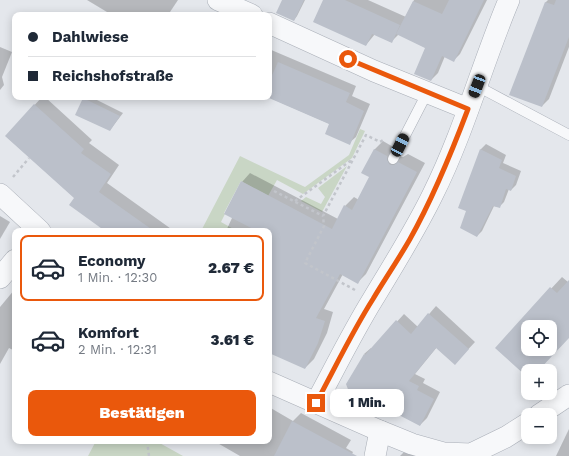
<!DOCTYPE html>
<html lang="de">
<head>
<meta charset="utf-8">
<style>
	:root { --surface:#fff; --page:#f2f2f3; --text:#1f2937; --muted:#747a83; --line:#e0e1e3; --accent:#ea580c }
	body { margin:0; font-family:"Work Sans",sans-serif; background:var(--page); color:var(--text); height:100vh; display:flex; flex-direction:column; font-size:15px; white-space:nowrap }
	* { box-sizing:border-box; margin:0 }
	p { font-size:13px; color:var(--muted) }
	.icon { flex:none; width:22px; height:22px; fill:none; stroke:currentColor; stroke-width:2; stroke-linecap:round; stroke-linejoin:round }
	.map { position:relative; flex:1; overflow:hidden }
	.details { position:absolute; left:12px; top:228px; width:260px; height:216px; display:flex; flex-direction:column; background:var(--surface); border-radius:8px; box-shadow:0 2px 10px #0003 }
	.details>* { flex:none }
	.hud { position:absolute; left:12px; top:12px; width:260px; height:88px; border-radius:8px; box-shadow:0 2px 10px #0003; display:grid; align-content:center; height:88px; padding:0 16px; background:var(--surface) }
	.tools { position:absolute; left:521px; top:320px; display:grid; gap:8px }
	.tools a { display:grid; place-items:center; width:36px; height:36px; border-radius:8px; background:var(--surface); box-shadow:0 2px 10px #0003; font-size:20px }
	.end { position:absolute; width:18px; height:18px; margin:-9px; border:5px solid #ea580c; background:#fff; box-shadow:0 0 0 2px #fff }
	.from { border-radius:50% }
	.bubble { position:absolute; height:28px; border-radius:8px; background:var(--surface); box-shadow:0 2px 10px #0003; font-size:13px; font-weight:800; line-height:28px; text-align:center }
	.car { position:absolute; width:12px; height:24px; margin:-12px -6px; border-radius:5px; box-shadow:0 0 3px 1px #0007; background:linear-gradient(#222 24%,#8ab4d8 0 40%,#222 0 76%,#8ab4d8 0 86%,#222 0) }
	.hud b { display:flex; align-items:center; gap:14px; height:38px; font-size:15px }
	.hud b+b { border-top:1px solid var(--line) }
	.hud i { width:10px; height:10px; background:var(--text) }
	ul { padding:7px 0 0; list-style:none }
	li { display:flex; align-items:center; gap:12px; height:66px; margin:0 8px 6px; padding:0 8px; border:2px solid transparent; border-radius:8px }
	li div { flex:1 }
	li b { display:block; font-size:15px }
	li em { font-style:normal; font-weight:800 }
	li.on { border-color:var(--accent) }
	li>.icon { width:36px; height:36px; stroke-width:1.5 }
	.cta { display:flex; gap:8px; margin-top:auto; padding:8px 16px }
	.cta a { flex:1; height:46px; border-radius:8px; background:var(--accent); color:#fff; font-size:16px; font-weight:800; line-height:46px; text-align:center }
	.map>svg:first-child { display:block }
</style>
</head>
<body>
<div class="map">
<svg width="569" height="456" viewBox="0 0 569 456">
	<rect width="100%" height="100%" fill="#e4e7ec"/>
	<g fill="#c9d6c5">
		<polygon points="360,129 365,131 352,158 303,194 277,180 268,196 241,181 224,213 225,214 221,222 237,231 201,231 240,156 305,187 349,155"/>
		<polygon points="347,166 322,212 301,201 306,197 321,204 325,197 318,188"/>
		<polygon points="96,441 156,441 183,456 88,456"/>
	</g>
	<g fill="#0003" fill-rule="evenodd">
		<polygon points="87,0 178,0 168,15 112,15"/>
		<polygon points="284,0 305,0 297,16 294,20"/>
		<polygon points="324,0 368,0 406,17 414,0 487,0 460,54 454,60 445,56 438,73 431,80 426,48 399,34 391,42 375,34 366,45"/>
		<polygon points="548,0 569,0 569,47 549,99 542,106 511,94 546,2"/>
		<polygon points="0,47 12,52 2,77 4,85 0,90"/>
		<polygon points="269,49 356,86 352,96 370,104 356,137 349,143 330,124 268,97"/>
		<polygon points="42,97 45,97 92,140 89,143 119,165 107,183 174,231 100,231 103,228 75,198 6,136"/>
		<polygon points="86,97 91,97 123,113 110,130 84,99"/>
		<polygon points="383,141 395,148 398,156 403,157 408,154 425,163 366,274 358,282 343,274 324,309 333,312 327,333 314,359 305,368 269,351 269,231 226,231 232,218 242,182 250,173 338,219 345,206 354,197 359,200 371,177 374,150"/>
		<polygon points="486,144 506,155 503,163 521,171 516,185 511,190 509,189 504,202 499,207 494,206 482,231 477,236 467,210 460,207 481,149"/>
		<polygon points="0,216 10,222 0,239"/>
		<path d="M562,277l6,5 1,-1v56l-32,34h-9v1l-32,-24zM528,327h22v22h-22z"/>
		<polygon points="15,289 15,351 9,348 0,364 0,307"/>
		<polygon points="436,306 475,342 462,356 437,347 415,374 425,379 423,383 440,392 427,418 420,425 364,354 371,348 373,348 404,314 418,327"/>
		<polygon points="269,407 293,421 301,413 351,440 346,448 353,452 351,456 240,456 214,441 269,441"/>
		<polygon points="569,429 569,456 556,456"/>
		<polygon points="407,449 432,456 400,456"/>
	</g>
	<g fill="#bbc0ca" fill-rule="evenodd">
		<polygon points="282,0 304,0 294,21 276,13"/>
		<polygon points="323,0 345,0 400,25 392,43 372,34 366,46 313,22"/>
		<polygon points="449,0 484,0 454,62 442,56 431,81 414,74 425,48 396,34 413,1 442,14"/>
		<polygon points="556,0 569,0 569,37 542,107 509,95 545,2 554,5"/>
		<polygon points="278,62 350,93 346,102 364,111 350,145 325,134 329,124 269,98 269,82"/>
		<polygon points="83,98 120,116 110,131 75,115"/>
		<polygon points="34,104 84,149 81,153 111,174 99,192 154,231 105,231 69,205 74,198 5,136"/>
		<polygon points="374,149 387,156 387,160 390,165 394,165 398,162 417,172 358,284 340,274 316,318 325,321 318,343 305,369 269,353 269,231 257,231 224,214 241,181 332,229 344,205 352,210 369,177 361,173"/>
		<polygon points="480,149 502,160 499,168 516,176 511,191 506,189 500,208 493,206 477,237 460,228 466,211 458,208"/>
		<path d="M569,280v58l-31,33h-10v2l-2,3 -31,-28 55,-61 7,6zM528,327h22v22h-22z"/>
		<polygon points="428,313 469,349 455,365 436,348 409,381 419,386 417,390 434,399 420,426 372,401 371,403 349,392 346,384 364,354 365,355 396,320 411,334"/>
		<polygon points="292,421 357,456 274,456"/>
	</g>
	<g fill="none" stroke-linecap="round" stroke-linejoin="round">
		<g stroke="#a9aeb7" stroke-width="11">
			<g id="lane">
				<polyline points="477,86 569,135"/>
				<polyline points="393,159 427,93"/>
			</g>
		</g>
		<g stroke="#a9aeb7" stroke-width="22">
			<g id="street">
				<polyline points="218,0 252,15"/>
				<polyline points="269,23 374,71 468,109"/>
				<polyline points="0,194 40,231"/>
				<polyline points="0,278 15,260"/>
				<polyline points="269,382 380,431 412,444 444,453 471,454 506,437 528,423"/>
				<path d="M316,403c19,-35 36,-70 57,-104 21,-35 42,-68 60,-105 31,-62 49,-130 76,-194"/>
				<polyline points="539,415 569,395"/>
				<polyline points="375,456 380,431"/>
			</g>
		</g>
		<g stroke="#c2c5cb" stroke-width="2.5" stroke-dasharray="3 3" stroke-linecap="butt">
			<polyline points="13,177 29,158"/>
			<polyline points="274,191 323,216"/>
			<polyline points="295,201 353,159"/>
			<polyline points="355,290 305,263 324,226 323,216 366,135 380,142 385,139"/>
			<polyline points="147,441 149,456"/>
		</g>
		<use href="#lane" stroke="#f7f8fa" stroke-width="10"/>
		<use href="#street" stroke="#f7f8fa" stroke-width="21"/>
	</g>
	<g fill="none" stroke-linecap="round" stroke-linejoin="round">
		<path stroke="#ea580c" stroke-width="5" d="M316,403c19,-35 36,-71 57,-104 12,-20 25,-39 37,-60 23,-41 41,-85 58,-130l-120,-50"/>
	</g>
</svg>
<div class="tools">
<a><svg class="icon" aria-label="locate" viewBox="0 0 24 24"><circle cx="12" cy="12" r="6"/><path d="M12 2v4M12 18v4M2 12h4M18 12h4"/></svg></a>
<a>+</a>
<a>−</a>
</div>
<i class="end from" style="left:348px;top:59px"></i>
<i class="end" style="left:316px;top:403px"></i>
<div class="bubble" style="left:330px;top:389px;width:74px">1 Min.</div>
<i class="car" style="left:477px;top:86px;rotate:201deg"></i>
<i class="car" style="left:400px;top:145px;rotate:27deg"></i>
<div class="hud">
<b><i class="from"></i>Dahlwiese</b>
<b><i></i>Reichshofstraße</b>
</div>
<section class="details">
<ul>
<li class="on"><svg class="icon" aria-label="car" viewBox="0 0 24 24"><path d="M5 17H2v-5l4-1 3-4h7l3 4 3 1v5h-3M9 17h6M6 11h13"/><circle cx="7" cy="17" r="2"/><circle cx="17" cy="17" r="2"/></svg><div><b>Economy</b><p>1 Min. · 12:30</p></div><em>2.67 €</em></li>
<li><svg class="icon" aria-label="car" viewBox="0 0 24 24"><path d="M5 17H2v-5l4-1 3-4h7l3 4 3 1v5h-3M9 17h6M6 11h13"/><circle cx="7" cy="17" r="2"/><circle cx="17" cy="17" r="2"/></svg><div><b>Komfort</b><p>2 Min. · 12:31</p></div><em>3.61 €</em></li>
</ul>
<div class="cta"><a>Bestätigen</a></div>
</section>
</div>
</body>
</html>
